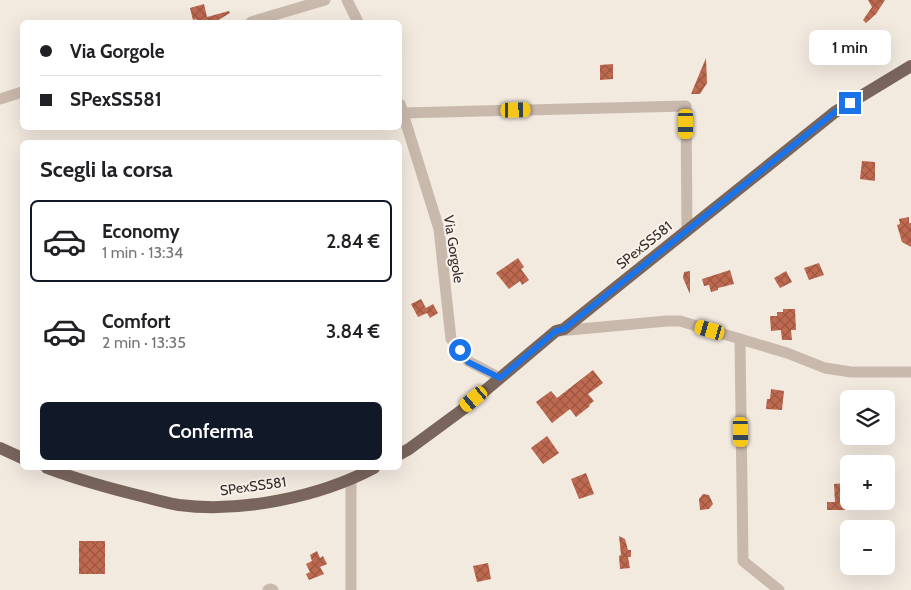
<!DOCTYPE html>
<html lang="it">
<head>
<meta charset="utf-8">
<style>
	:root { --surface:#fff; --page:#f2f2f2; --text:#202124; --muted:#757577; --line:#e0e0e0; --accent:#111827 }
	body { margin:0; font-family:Cabin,sans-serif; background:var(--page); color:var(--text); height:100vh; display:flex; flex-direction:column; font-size:19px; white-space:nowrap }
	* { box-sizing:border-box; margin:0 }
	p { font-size:16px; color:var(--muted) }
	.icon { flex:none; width:28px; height:28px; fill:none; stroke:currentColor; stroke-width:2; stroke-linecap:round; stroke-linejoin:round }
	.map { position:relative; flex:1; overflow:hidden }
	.sheet { position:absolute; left:20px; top:140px; width:382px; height:330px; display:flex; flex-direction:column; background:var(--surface); border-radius:8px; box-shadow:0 5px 20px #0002 }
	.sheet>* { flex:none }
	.banner { position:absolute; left:20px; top:20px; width:382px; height:110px; border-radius:8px; box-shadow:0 5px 20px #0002; display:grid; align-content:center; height:110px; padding:0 20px; background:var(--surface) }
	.fabs { position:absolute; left:840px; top:390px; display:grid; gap:10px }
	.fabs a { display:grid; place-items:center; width:55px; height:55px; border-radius:8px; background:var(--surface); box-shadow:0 5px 20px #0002; font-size:25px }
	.end { position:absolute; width:22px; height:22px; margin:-11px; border:6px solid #1a73e8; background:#fff; box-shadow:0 0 0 2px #fff }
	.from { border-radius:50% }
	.bubble { position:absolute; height:35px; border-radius:8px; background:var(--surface); box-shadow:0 5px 20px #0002; font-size:16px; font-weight:600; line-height:35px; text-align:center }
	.car { position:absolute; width:15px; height:30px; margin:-15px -8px; border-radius:6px; box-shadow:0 0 4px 1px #0007; background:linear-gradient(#f5c518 24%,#345 0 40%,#f5c518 0 76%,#345 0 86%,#f5c518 0) }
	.banner b { display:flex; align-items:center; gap:18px; height:48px; font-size:19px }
	.banner b+b { border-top:1px solid var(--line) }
	.banner i { width:12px; height:12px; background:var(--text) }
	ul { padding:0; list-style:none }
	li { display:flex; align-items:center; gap:15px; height:82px; margin:0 10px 8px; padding:0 10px; border:2px solid transparent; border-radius:8px }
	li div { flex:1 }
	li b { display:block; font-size:19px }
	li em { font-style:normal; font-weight:600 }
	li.selected { border-color:var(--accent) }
	li>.icon { width:45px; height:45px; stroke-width:1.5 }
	h2 { padding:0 20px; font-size:22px; line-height:60px }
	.action { display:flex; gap:10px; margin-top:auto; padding:10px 20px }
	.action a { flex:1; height:58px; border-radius:8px; background:var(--accent); color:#fff; font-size:20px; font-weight:600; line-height:58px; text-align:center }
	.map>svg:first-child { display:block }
</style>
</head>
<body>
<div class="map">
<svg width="911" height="590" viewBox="0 0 911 590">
	<defs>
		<pattern id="building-cross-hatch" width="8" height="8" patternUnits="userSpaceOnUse" patternTransform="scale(1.25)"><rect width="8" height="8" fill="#bf6950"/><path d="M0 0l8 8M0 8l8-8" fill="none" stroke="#9c5743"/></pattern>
	</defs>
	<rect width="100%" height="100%" fill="#f2e9df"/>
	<g fill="url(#building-cross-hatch)">
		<polygon points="868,0 885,0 876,14 866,23 863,20 872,7"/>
		<polygon points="204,4 207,17 229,11 230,13 215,22 197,22 196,19 193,20 190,8"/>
		<polygon points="706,58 707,83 700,94 691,94"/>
		<polygon points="613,64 613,79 600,80 600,65"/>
		<polygon points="862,161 875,162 875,181 860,179"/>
		<polygon points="909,217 909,223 911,223 911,247 902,242 897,225 900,224 899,219"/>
		<polygon points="518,258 524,267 521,269 529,280 522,285 520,281 509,289 496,273"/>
		<polygon points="819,263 824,275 809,280 804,268"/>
		<polygon points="730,270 734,284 718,288 718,290 711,292 709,285 704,286 702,279"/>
		<polygon points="690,271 690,294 683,278 684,272"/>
		<polygon points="786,271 792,282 780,288 774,278"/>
		<polygon points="421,299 426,308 433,304 438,313 430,318 427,313 418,317 411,304"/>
		<polygon points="783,309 795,309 796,330 791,330 792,340 782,340 781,330 771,331 770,316 777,316 777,312 783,312"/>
		<polygon points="593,370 603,383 588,394 594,401 589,405 590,406 576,417 570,409 552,423 536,402 551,391 557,398"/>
		<polygon points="771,389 784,391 782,410 766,409 767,399 770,399"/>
		<polygon points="547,436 559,453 543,464 531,448"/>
		<polygon points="586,473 594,494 579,499 571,479"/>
		<polygon points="846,483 847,498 845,500 845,510 827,510 827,502 835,502 834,484"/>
		<polygon points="703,494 709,495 713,504 709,509 700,510 699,499"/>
		<polygon points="619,536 625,539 628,550 631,550 631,557 628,557 630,568 620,569 619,556 621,555"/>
		<rect x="79" y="541" width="26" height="33"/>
		<polygon points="317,551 320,558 323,556 327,564 320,567 324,574 309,580 306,574 310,572 306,564 312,561 310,555"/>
		<polygon points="488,563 491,579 477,582 473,566"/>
	</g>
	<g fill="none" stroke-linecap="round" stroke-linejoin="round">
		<g stroke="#c9b9ac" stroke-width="11">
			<polyline points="347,0 358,22"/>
			<polyline points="251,22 325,0"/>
			<polyline points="0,99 22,92"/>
			<polyline points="400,104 439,229 451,339 468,361 500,378"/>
			<polyline points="403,113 686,106 687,230"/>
			<polyline points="558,331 667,321 680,321 787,353 825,368 851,372 911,372"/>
			<polyline points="740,339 743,561 779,590"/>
			<polyline points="351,478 351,590"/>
			<polyline points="268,590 270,589 273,590"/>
		</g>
		<g stroke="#79655c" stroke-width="12">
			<polyline points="0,448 22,458"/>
			<polyline points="400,454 409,449 462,410 556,331 564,329 835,112 911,66"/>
			<path d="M47,468c32,12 65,21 98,29 11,3 22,6 34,8 62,8 140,-8 195,-37"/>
		</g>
	</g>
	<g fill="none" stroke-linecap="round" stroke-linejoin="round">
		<polyline stroke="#1a73e8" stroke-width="6" points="460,350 468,362 500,378 556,331 564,329 835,112 850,103"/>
	</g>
	<g text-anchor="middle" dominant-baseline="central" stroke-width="4" stroke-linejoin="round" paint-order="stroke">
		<g font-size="14" fill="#382e2a" stroke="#f9f3ec">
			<text transform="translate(644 245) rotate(-39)">SPexSS581</text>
			<text transform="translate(454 249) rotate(81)">Via Gorgole</text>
			<text transform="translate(253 486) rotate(-8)">SPexSS581</text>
		</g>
	</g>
</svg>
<div class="fabs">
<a><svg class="icon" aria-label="layers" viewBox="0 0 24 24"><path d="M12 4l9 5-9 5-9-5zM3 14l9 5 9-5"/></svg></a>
<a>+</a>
<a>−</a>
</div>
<i class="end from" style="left:460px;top:350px"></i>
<i class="end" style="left:850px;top:103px"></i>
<div class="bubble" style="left:809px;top:30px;width:82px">1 min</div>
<i class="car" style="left:516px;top:110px;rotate:89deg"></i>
<i class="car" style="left:686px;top:124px;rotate:180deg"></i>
<i class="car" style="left:710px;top:330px;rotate:286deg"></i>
<i class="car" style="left:474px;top:399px;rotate:230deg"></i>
<i class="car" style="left:741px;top:432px;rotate:179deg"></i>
<div class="banner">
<b><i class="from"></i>Via Gorgole</b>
<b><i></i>SPexSS581</b>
</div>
<section class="sheet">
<h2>Scegli la corsa</h2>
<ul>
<li class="selected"><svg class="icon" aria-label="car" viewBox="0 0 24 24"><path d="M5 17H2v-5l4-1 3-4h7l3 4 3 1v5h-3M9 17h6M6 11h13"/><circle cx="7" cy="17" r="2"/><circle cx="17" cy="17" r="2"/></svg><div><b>Economy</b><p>1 min · 13:34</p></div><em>2.84 €</em></li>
<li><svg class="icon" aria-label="car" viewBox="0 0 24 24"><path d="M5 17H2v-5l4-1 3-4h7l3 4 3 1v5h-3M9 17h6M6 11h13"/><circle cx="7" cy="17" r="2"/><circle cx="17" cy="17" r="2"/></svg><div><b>Comfort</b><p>2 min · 13:35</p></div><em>3.84 €</em></li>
</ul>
<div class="action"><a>Conferma</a></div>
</section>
</div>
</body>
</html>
